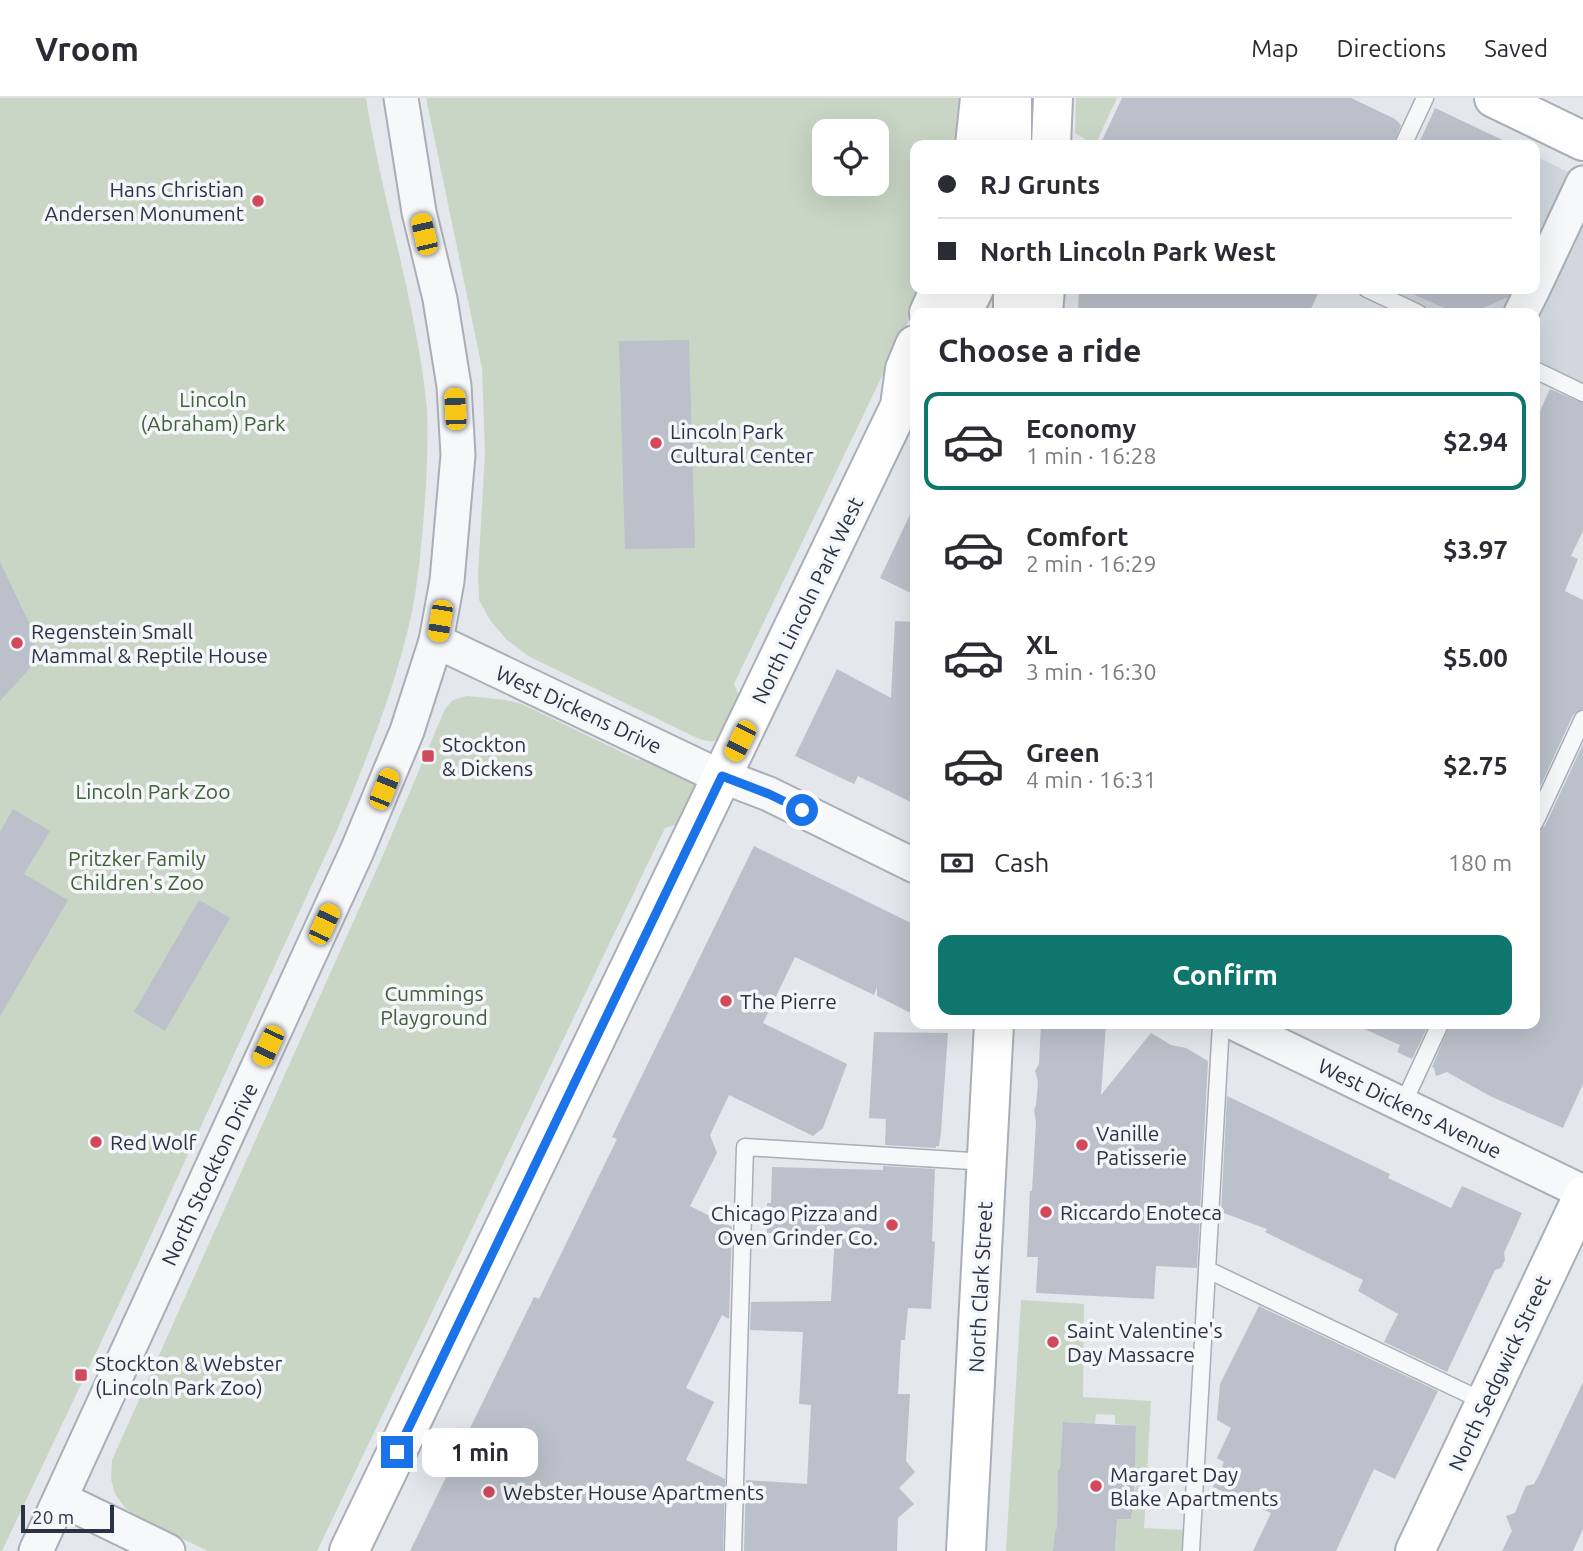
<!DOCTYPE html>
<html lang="en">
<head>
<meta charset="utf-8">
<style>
	:root { --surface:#fff; --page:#f7f7f7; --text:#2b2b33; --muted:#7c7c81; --line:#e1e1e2; --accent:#0f766e }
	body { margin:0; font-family:Ubuntu,sans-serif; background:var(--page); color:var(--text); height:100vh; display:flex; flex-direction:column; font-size:26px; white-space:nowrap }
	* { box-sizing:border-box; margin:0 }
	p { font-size:23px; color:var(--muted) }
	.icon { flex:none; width:38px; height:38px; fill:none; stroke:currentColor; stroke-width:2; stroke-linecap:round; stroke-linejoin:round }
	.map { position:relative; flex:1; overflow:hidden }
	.drawer { position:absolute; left:910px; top:210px; width:630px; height:721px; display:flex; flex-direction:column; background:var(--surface); border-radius:14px; box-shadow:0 7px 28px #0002 }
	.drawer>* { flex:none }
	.top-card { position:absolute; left:910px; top:42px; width:630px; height:154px; border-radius:14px; box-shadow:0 7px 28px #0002; display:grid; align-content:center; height:154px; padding:0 28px; background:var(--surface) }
	.fabs { position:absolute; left:812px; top:21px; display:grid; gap:14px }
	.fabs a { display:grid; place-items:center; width:77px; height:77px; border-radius:14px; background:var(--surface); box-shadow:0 7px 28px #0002; font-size:35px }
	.scale { position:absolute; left:21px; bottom:18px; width:93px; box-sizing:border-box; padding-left:7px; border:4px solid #2b3445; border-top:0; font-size:19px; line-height:24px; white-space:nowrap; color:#2b3445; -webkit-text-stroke:5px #f4f6f9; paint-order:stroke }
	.end { position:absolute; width:32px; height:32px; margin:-16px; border:9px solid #1a73e8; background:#fff; box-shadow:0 0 0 4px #fff }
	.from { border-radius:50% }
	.bubble { position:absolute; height:49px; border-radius:14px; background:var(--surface); box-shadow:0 7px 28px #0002; font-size:23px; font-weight:600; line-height:49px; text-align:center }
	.car { position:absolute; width:21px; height:42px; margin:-21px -10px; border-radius:9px; box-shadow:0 0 5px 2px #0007; background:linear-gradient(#f5c518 24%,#345 0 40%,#f5c518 0 76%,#345 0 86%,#f5c518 0) }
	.top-card b { display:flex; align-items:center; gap:24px; height:66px; font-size:26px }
	.top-card b+b { border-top:2px solid var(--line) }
	.top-card i { width:18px; height:18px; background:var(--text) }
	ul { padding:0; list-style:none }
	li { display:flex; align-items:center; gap:21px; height:98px; margin:0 14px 10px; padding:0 14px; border:4px solid transparent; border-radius:14px }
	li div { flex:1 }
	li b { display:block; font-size:26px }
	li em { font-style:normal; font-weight:600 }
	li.on { border-color:var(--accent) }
	li>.icon { width:63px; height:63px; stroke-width:1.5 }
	h2 { padding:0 28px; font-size:32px; line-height:84px }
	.pay { display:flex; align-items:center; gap:18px; height:77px; padding:0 28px; font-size:26px }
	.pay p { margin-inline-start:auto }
	.button { display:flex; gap:14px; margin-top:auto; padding:14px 28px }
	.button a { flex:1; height:80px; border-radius:14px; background:var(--accent); color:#fff; font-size:28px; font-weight:600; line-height:80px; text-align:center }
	header { display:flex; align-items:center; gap:42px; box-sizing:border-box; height:98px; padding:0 35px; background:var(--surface); border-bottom:2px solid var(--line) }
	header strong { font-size:33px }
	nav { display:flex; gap:38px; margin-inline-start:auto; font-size:24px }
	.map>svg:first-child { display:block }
</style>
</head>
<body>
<header>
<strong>Vroom</strong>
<nav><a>Map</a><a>Directions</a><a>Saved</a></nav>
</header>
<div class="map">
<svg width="1583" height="1453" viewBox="0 0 1583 1453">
	<rect width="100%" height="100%" fill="#e4e7ec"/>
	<polygon fill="#d2d6de" points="1535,58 1583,81 1583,289 1535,265 1535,215 1432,215 1381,191 1535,191"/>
	<g fill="#c9d6c5" fill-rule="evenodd">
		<path d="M0,0h366c16,102 49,200 60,302 3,28 1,57 0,85 -3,43 -6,85 -14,127 -16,74 -45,146 -74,216l-209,455 -127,268h-2z"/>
		<path d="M426,0h545l-7,47h-49v144h9l-190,395 7,18 -19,36c-10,6 -17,3 -27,-1l-165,-80 -23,-17 -17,-20 -11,-20 -1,-26 7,-120 -3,-86zM824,33h53v53h-53z"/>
		<polygon points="1076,0 1117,0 1095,47 1075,35"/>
		<polygon points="467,598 506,602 522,606 638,662 653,657 694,679 698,689 684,724 665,730 317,1453 208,1453 139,1420 125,1410 115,1396 111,1381 112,1362 380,764 445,611 453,602"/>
		<polygon points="1021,1202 1084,1206 1083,1299 1151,1303 1144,1430 1184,1432 1183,1453 1115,1453 1117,1421 1131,1421 1137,1377 1134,1373 1136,1329 1115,1326 1115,1317 1096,1316 1095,1326 1064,1324 1060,1370 1058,1373 1057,1430 1055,1433 1053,1453 1006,1453"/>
	</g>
	<g fill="#bbc0ca">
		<polygon points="1122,0 1351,0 1395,21 1401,27 1393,47 1100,47"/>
		<polygon points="1435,10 1513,47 1418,47"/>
		<polygon points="1079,191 1320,191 1309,215 1078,215"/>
		<polygon points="1402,191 1512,191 1508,199 1472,215 1455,215"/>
		<polygon points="689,242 695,450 625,451 619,243"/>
		<polygon points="1550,291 1583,305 1583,433 1571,458 1578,461 1565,493 1583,502 1583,611 1573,617 1535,700 1535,324"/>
		<polygon points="915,406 915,497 880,480"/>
		<polygon points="0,464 32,531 35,550 30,570 0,603"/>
		<polygon points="895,523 915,524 915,706 858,678 854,686 795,658 837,571 891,600"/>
		<polygon points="1583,646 1583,986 1563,1030 1490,998 1447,974 1436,978 1434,970 1432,969 1450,926 1535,926 1535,734 1545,728"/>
		<polygon points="13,711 50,733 24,776 68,802 0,918 0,734"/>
		<polygon points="754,748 915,827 915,917 877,898 877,889 874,897 795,859 763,925 847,966 823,1030 813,1038 729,997 710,1037 717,1055 690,1108 732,1129 729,1221 722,1217 686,1290 714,1304 686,1362 725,1381 723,1453 410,1453 534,1199 539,1201 617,1041 612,1039"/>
		<polygon points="199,802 230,820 165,933 134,914"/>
		<polygon points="1041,926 1106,926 1101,997 1151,935 1171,947 1186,950 1208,963 1197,1170 1156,1168 1154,1201 1036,1195 1038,1159 1027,1159 1030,1093 1032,1093 1036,1024 1034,1012 1036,1007 1038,984 1035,973 1039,966"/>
		<polygon points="1353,926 1429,926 1412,961 1397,954 1400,947"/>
		<polygon points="874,934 948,935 941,1034 939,1048 936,1048 936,1050 885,1047 886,1021 869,1020"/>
		<polygon points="1227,998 1390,1076 1388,1080 1451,1110 1462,1088 1522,1115 1504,1155 1505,1162 1501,1170 1495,1172 1447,1274 1384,1244 1398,1216 1358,1193 1363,1182 1265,1134 1267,1131 1221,1114"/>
		<polygon points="883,1068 935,1071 932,1143 935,1144 931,1211 908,1210 905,1242 901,1242 898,1296 910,1296 906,1363 915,1374 899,1390 914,1406 898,1420 897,1453 744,1453 746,1382 807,1386 811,1307 799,1306 803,1234 750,1232 751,1204 831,1203 835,1136 767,1135 767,1105 771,1105 772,1069 883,1072"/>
		<polygon points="1259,1208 1438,1293 1395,1381 1374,1371 1336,1453 1253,1453 1271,1415 1213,1389 1224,1364 1217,1360 1231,1330 1217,1322 1220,1286"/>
		<polygon points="1583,1284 1583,1431 1573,1453 1502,1453 1512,1433 1506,1418 1515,1415 1526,1388 1534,1386 1539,1377"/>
		<polygon points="1063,1324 1136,1328 1134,1401 1131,1421 1117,1421 1115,1453 1053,1453 1055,1433 1057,1430 1058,1373 1060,1370"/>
	</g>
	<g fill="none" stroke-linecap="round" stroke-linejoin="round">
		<g stroke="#a9aeb7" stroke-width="19">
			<g id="lane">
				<polyline points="1403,47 1425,0"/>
				<polyline points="1367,191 1418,215"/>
				<polyline points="1535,272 1583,295"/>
				<polyline points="1535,724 1583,621"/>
				<polyline points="1403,1006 1440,926"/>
				<polyline points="1208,1172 1485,1304"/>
				<polyline points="733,1453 745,1049 987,1064"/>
				<polyline points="1191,1453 1221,926"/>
			</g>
		</g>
		<g stroke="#a9aeb7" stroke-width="37">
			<g id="street">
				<polyline points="1535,187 1583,85"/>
				<polyline points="1521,215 1533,191"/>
				<polyline points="436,543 706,672 769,696 915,768"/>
				<polyline points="1236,926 1583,1094"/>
				<polyline points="61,1401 168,1453"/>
				<polyline points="36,1453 357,753 407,633 436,543 447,483 458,357 454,288 440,201 419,114 401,0"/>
			</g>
		</g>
		<g stroke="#a9aeb7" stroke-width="42">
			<g id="secondary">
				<polyline points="1494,0 1583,43"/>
				<polyline points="975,47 980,0"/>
				<polyline points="1012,47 1012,0"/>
				<polyline points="1051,47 1053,0"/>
				<polyline points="1013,191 1013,215"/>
				<polyline points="929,215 940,191"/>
				<polyline points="962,215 974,191"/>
				<polyline points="1043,215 1045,191"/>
				<polyline points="349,1453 900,308 905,271 915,247"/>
				<polyline points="966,1453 994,926"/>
				<polyline points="1415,1453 1583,1098"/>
			</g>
		</g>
		<use href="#lane" stroke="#f7f8fa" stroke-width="16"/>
		<use href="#street" stroke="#f7f8fa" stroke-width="33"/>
		<use href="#secondary" stroke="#fff" stroke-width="38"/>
	</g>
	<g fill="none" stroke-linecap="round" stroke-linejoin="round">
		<polyline stroke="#1a73e8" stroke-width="9" points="397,1354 722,678 769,696 802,712"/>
	</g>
	<g fill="#d1495b" stroke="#f4f6f9" stroke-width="2.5">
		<circle cx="258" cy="103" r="7"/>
		<circle cx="656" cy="345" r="7"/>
		<circle cx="17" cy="545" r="7"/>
		<rect x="421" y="651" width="14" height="14" rx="3.5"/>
		<circle cx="726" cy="903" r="7"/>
		<circle cx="96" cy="1044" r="7"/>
		<circle cx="1082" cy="1047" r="7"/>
		<circle cx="1046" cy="1114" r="7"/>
		<circle cx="892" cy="1127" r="7"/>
		<circle cx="1053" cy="1244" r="7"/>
		<rect x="74" y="1270" width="14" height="14" rx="3.5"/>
		<circle cx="1096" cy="1388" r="7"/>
		<circle cx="489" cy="1394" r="7"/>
	</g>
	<g text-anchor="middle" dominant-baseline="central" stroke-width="7" stroke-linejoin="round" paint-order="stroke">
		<g font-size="21" fill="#2b3445" stroke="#f4f6f9" text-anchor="start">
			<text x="244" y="91" text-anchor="end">Hans Christian<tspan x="244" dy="24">Andersen Monument</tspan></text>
			<text x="670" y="333">Lincoln Park<tspan x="670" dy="24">Cultural Center</tspan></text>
			<text x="31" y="533">Regenstein Small<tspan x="31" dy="24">Mammal &amp; Reptile House</tspan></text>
			<text x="442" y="646">Stockton<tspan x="442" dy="24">&amp; Dickens</tspan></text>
			<text x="740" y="903">The Pierre</text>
			<text x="1096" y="1035">Vanille<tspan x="1096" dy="24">Patisserie</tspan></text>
			<text x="110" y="1044">Red Wolf</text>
			<text x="1060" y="1114">Riccardo Enoteca</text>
			<text x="878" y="1115" text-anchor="end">Chicago Pizza and<tspan x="878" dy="24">Oven Grinder Co.</tspan></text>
			<text x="1067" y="1232">Saint Valentine's<tspan x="1067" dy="24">Day Massacre</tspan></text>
			<text x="95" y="1265">Stockton &amp; Webster<tspan x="95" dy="24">(Lincoln Park Zoo)</tspan></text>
			<text x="1110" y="1376">Margaret Day<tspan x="1110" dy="24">Blake Apartments</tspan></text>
			<text x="503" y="1394">Webster House Apartments</text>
		</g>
		<g font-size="21" fill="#3f6138" stroke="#f4f6f9">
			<text x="213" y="301">Lincoln<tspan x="213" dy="24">(Abraham) Park</tspan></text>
			<text x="153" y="693">Lincoln Park Zoo</text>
			<text x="137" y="760">Pritzker Family<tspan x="137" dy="24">Children's Zoo</tspan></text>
			<text x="434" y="895">Cummings<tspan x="434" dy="24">Playground</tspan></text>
		</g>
		<g font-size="21" fill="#2b3445" stroke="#f4f6f9">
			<text transform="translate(807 502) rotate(-64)">North Lincoln Park West</text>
			<text transform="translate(579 611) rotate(25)">West Dickens Drive</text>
			<text transform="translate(1410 1010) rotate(26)">West Dickens Avenue</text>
			<text transform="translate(209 1076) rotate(-65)">North Stockton Drive</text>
			<text transform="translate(980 1189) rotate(-87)">North Clark Street</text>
			<text transform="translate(1499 1275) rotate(-65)">North Sedgwick Street</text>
		</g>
	</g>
</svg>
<div class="fabs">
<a><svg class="icon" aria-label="locate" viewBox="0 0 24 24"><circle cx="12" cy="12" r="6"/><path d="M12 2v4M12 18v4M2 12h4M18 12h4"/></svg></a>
</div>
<div class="scale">20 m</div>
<i class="end from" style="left:802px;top:712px"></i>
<i class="end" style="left:397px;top:1354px"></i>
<div class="bubble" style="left:422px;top:1330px;width:116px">1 min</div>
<i class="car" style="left:424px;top:136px;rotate:347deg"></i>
<i class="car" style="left:455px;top:311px;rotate:357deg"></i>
<i class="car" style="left:440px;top:523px;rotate:189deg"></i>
<i class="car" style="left:740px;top:643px;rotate:207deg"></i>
<i class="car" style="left:384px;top:691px;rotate:22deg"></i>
<i class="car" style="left:324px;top:826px;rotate:25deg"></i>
<i class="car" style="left:268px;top:948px;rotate:205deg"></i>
<div class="top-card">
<b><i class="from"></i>RJ Grunts</b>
<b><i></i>North Lincoln Park West</b>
</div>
<section class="drawer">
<h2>Choose a ride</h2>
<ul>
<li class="on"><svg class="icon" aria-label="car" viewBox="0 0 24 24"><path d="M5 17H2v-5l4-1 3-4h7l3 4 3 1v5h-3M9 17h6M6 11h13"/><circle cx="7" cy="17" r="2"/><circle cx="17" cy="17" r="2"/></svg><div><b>Economy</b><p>1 min · 16:28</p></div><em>$2.94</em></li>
<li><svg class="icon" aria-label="car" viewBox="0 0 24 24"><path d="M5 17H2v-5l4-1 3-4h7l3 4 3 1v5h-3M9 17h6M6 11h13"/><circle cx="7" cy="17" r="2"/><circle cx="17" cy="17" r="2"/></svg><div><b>Comfort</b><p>2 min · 16:29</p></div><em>$3.97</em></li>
<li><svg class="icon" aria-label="car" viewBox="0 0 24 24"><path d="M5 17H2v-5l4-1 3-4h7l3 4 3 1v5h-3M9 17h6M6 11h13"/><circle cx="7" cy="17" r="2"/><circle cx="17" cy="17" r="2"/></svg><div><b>XL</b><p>3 min · 16:30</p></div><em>$5.00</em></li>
<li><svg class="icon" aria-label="car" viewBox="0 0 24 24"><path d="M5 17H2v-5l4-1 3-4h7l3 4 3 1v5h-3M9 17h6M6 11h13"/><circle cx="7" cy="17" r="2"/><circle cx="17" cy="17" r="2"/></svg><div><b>Green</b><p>4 min · 16:31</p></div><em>$2.75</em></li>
</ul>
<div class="pay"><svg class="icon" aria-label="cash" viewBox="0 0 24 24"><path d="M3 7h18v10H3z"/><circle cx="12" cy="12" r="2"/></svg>Cash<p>180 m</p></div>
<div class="button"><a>Confirm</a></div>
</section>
</div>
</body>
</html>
